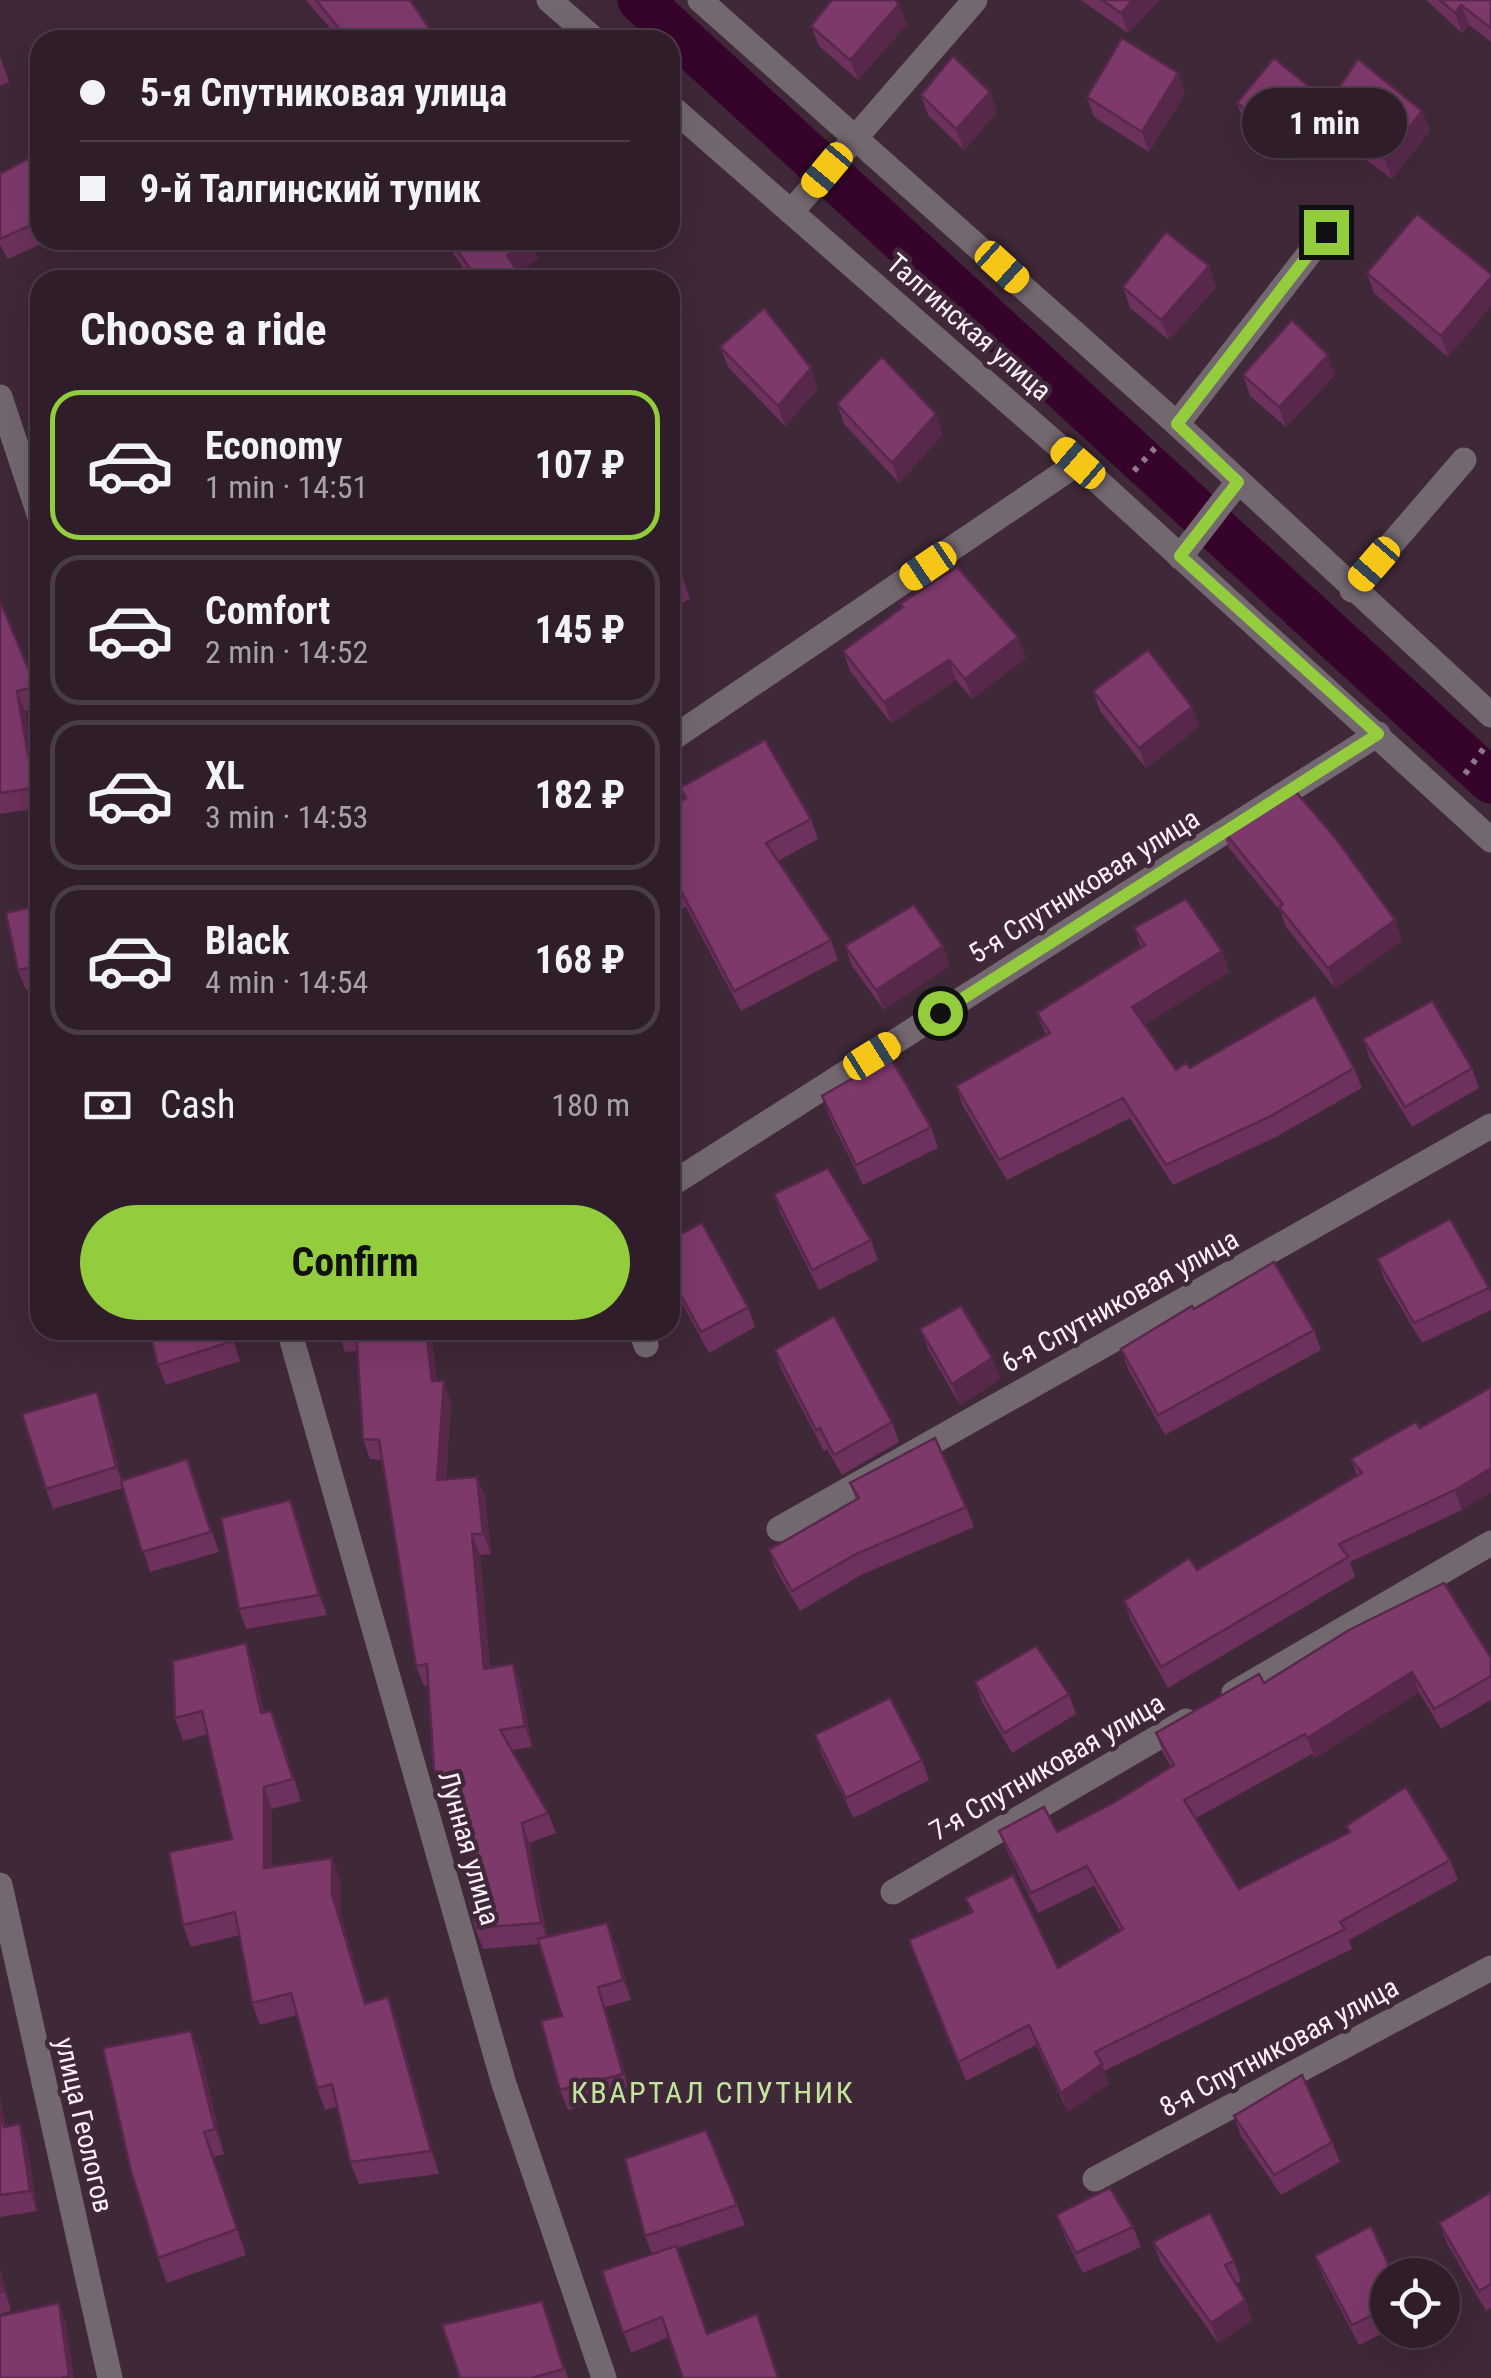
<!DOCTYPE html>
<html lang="en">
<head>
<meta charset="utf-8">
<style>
	:root { --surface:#2f1e2a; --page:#3b2b36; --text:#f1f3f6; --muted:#a7a2a8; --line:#4a3c47; --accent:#93cc3d }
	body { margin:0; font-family:"Roboto Condensed",sans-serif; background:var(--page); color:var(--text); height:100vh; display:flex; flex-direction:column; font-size:38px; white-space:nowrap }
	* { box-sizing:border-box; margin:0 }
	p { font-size:32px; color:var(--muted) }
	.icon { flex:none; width:55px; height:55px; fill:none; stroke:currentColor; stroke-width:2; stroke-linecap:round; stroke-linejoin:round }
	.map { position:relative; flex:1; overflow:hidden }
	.side { position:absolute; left:30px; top:270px; width:650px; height:1070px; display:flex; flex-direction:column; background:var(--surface); border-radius:30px; box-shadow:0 10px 40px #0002,0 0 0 2px var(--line) }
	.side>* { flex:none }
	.banner { position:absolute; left:30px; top:30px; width:650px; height:220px; border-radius:30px; box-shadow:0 10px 40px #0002,0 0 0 2px var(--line); display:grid; align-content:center; height:220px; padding:0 50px; background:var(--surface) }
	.controls { position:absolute; left:1370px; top:2258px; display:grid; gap:20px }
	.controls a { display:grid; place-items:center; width:90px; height:90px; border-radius:50%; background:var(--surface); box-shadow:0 10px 40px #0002,0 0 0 2px var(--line); font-size:50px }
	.end { position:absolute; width:45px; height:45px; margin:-22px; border:12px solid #93cc3d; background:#111; box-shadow:0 0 0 5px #111 }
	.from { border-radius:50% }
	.bubble { position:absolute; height:70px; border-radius:35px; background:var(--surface); box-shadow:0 10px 40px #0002,0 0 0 2px var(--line); font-size:32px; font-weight:700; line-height:70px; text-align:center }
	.car { position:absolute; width:30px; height:60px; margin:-30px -15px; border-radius:12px; box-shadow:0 0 8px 2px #0007; background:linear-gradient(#f5c518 24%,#345 0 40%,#f5c518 0 76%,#345 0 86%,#f5c518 0) }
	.banner b { display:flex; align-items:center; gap:35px; height:95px; font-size:38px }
	.banner b+b { border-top:2px solid var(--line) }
	.banner i { width:25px; height:25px; background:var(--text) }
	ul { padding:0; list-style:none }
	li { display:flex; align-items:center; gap:30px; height:150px; margin:0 20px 15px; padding:0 30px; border:5px solid var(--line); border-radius:30px }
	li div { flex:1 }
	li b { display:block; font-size:38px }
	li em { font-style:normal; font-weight:700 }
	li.active { border-color:var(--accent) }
	li>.icon { width:90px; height:90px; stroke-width:1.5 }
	h2 { padding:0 50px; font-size:45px; line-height:120px }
	.pay { display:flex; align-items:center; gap:25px; height:110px; padding:0 50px; font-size:38px }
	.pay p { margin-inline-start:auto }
	.action { display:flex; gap:20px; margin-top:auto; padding:20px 50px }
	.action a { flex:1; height:115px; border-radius:60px; background:var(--accent); color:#111; font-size:40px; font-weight:700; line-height:115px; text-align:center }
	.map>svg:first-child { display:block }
</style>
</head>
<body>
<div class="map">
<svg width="1491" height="2378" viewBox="0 0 1491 2378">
	<rect width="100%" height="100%" fill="#3f2838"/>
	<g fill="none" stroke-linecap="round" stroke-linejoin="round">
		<polyline stroke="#36042b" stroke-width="45" points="640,0 1491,781"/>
		<g stroke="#8d7b88" stroke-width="6" stroke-dasharray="5 8" stroke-linecap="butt">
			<polyline points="1134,471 1156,447"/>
			<polyline points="1465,774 1484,748"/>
		</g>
		<g stroke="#746870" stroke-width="25">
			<polyline points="549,0 595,40"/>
			<polyline points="700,0 1177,424 1491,715"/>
			<polyline points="670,106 1078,463 1491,840"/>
			<polyline points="791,212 975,0"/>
			<polyline points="0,397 40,517"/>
			<polyline points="1177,424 1326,232"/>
			<polyline points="1180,557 1238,482"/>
			<polyline points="1352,590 1464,460"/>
			<polyline points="670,740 1078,463"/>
			<polyline points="670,1185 1378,734"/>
			<polyline points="289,1330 504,2084 604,2378"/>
			<polyline points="641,1330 646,1345"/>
			<polyline points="779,1529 1491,1126"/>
			<polyline points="1234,1693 1491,1543"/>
			<polyline points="0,1885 110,2378"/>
			<polyline points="893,1892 1186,1721"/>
			<polyline points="1095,2179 1491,1968"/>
		</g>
	</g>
	<g fill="#6c315c">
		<polygon points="306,0 410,0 437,40 340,40"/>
		<polygon points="1081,0 1160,0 1128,33"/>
		<polygon points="1426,0 1491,0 1491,42 1469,25 1462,33"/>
		<polygon points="907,24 858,80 819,46 811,26"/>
		<polygon points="0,56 9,82 0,86"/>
		<polygon points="1185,93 1149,152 1094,117 1087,97"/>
		<polygon points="921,95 997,112 964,150 928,115"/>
		<polygon points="1237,103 1324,110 1422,111 1430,131 1392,179 1329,133 1324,117 1289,158 1244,123"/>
		<polygon points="40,154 40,240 50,240 8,259 0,245 0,174"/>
		<polygon points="1417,214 1448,357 1374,293 1367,273"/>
		<polygon points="444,240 531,240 538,259 518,273 523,280 471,280"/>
		<polygon points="1209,266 1216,287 1169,340 1130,308 1123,287"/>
		<polygon points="720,347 818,388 785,426 728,367"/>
		<polygon points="1243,375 1335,375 1286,427 1250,396"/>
		<polygon points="837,404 943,434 899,483 844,424"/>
		<polygon points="670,556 683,579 690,599 670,609"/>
		<polygon points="0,601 40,699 40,708 25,711 40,808 0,814"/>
		<polygon points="900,604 1026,658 972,699 956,680 891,723 850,671 843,651 901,608"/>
		<polygon points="1093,691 1192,707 1199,727 1146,768 1100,711"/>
		<polygon points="680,788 811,819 818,839 778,861 831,940 838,960 741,1011 686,907 670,915 670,807 684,799"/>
		<polygon points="1221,828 1395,920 1402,941 1335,988 1286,927 1281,912 1229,848"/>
		<polygon points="40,905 40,988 26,990 18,970"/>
		<polygon points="1134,928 1222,951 1229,972 1144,1025 1176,1070 1354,1068 1362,1088 1276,1137 1173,1185 1130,1118 1007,1180 963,1106 956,1086 1046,1035 1037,1013 1141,947"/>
		<polygon points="845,946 943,946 950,966 884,1010 852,966"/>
		<polygon points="1363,1039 1472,1068 1479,1088 1412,1127 1370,1059"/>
		<polygon points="822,1096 931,1127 938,1148 863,1185 829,1116"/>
		<polygon points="774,1194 871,1240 878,1260 819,1290 781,1214"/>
		<polygon points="670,1240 748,1307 755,1327 709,1353 670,1281"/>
		<polygon points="1377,1259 1489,1288 1491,1293 1491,1310 1422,1343 1384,1279"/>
		<polygon points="1194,1309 1314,1330 1321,1350 1165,1435 1128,1369 1121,1349"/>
		<polygon points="920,1329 992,1358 1000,1379 960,1405 928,1349"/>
		<polygon points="230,1330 240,1361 166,1385 158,1365"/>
		<polygon points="338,1330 431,1330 437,1381 451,1401 446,1479 477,1477 485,1497 491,1554 480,1555 490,1668 520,1684 532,1747 512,1750 548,1813 556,1833 529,1843 547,1937 615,1943 631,2000 605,2007 631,2094 568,2110 560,2090 562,2016 540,1944 483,1949 475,1928 476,1868 441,1789 434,1769 428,1685 424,1686 416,1666 382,1460 370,1459 363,1439 357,1351 345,1352"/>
		<polygon points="775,1350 892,1422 899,1442 842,1475 827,1449 824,1451 782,1371"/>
		<polygon points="1491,1387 1462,1510 1350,1562 1355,1577 1168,1688 1131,1621 1124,1601 1197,1570 1357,1475 1351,1459 1420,1428"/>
		<polygon points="104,1412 122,1481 187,1459 219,1552 150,1572 123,1488 53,1509 46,1489"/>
		<polygon points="850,1483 966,1507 974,1527 863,1574 800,1611 776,1570 769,1550 856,1500"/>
		<polygon points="290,1500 327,1615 246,1629 239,1609"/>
		<polygon points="1491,1658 1491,1700 1441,1729 1419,1692 1315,1758 1312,1754 1196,1818 1239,1889 1348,1833 1346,1826 1450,1860 1458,1880 1349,1940 1352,1949 1104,2071 1109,2084 1068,2112 1036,2045 966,2081 909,1940 971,1913 965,1898 1058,1968 1120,1931 1094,1886 1038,1913 1007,1851 999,1831 1057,1832 1115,1802 1171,1767 1163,1753 1156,1733 1264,1683"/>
		<polygon points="254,1666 264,1712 280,1733 301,1801 272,1809 272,1867 341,1880 341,1916 366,2003 388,1997 396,2019 439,2174 359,2184 350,2162 337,2107 325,2110 317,2088 297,2015 260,2025 252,2003 240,1935 191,1947 183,1925 232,1839 208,1734 183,1741 175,1718"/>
		<polygon points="975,1682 1069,1694 1076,1714 1012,1753 982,1702"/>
		<polygon points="815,1735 922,1760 929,1780 854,1818 822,1755"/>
		<polygon points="191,2031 201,2056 224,2154 213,2157 246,2255 167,2283 158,2258"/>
		<polygon points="0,2099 6,2127 27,2144 37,2211 0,2217"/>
		<polygon points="1234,2116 1332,2142 1340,2162 1281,2195 1241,2136"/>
		<polygon points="1491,2192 1491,2308 1486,2311 1447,2243 1439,2223"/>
		<polygon points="737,2205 745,2225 677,2248 707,2334 779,2378 669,2337 631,2353 602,2271 652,2254 645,2236"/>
		<polygon points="1056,2215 1133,2227 1141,2247 1083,2273 1064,2235"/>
		<polygon points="1153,2242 1234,2261 1241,2281 1236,2284 1252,2320 1218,2343 1161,2263"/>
		<polygon points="1315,2256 1388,2275 1388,2330 1389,2330 1359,2345 1323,2276"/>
		<polygon points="0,2268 11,2311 0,2314"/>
		<polygon points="542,2301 568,2378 460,2378"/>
	</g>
	<g fill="#58284b">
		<polygon points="1133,0 1160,0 1128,33 1121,13"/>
		<polygon points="899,4 907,24 858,80 850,60"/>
		<polygon points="1461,5 1469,25 1462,33 1455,13"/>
		<polygon points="1178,73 1185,93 1149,152 1142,132"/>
		<polygon points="990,92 997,112 964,150 956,129"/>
		<polygon points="1318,94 1326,114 1322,113 1324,117 1289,158 1282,138"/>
		<polygon points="1422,111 1430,131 1392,179 1385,159"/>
		<polygon points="529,240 531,240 538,259 514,275 507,255"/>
		<polygon points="1209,266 1216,287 1169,340 1161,320"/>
		<polygon points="1491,277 1491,306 1448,357 1441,336"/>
		<polygon points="1328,355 1335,375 1286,427 1279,407"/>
		<polygon points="811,368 818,388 785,426 778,406"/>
		<polygon points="936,414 943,434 899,483 892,463"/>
		<polygon points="1018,637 1026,658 972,699 965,679"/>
		<polygon points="949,660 956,680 891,723 884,702"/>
		<polygon points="17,691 25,711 40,805 34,788"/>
		<polygon points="1192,707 1199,727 1146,768 1139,748"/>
		<polygon points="1395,920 1402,941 1335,988 1328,968"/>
		<polygon points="943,946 950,966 884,1010 876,990"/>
		<polygon points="1222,951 1229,972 1140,1028 1132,1007"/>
		<polygon points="426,1330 431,1330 440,1401 432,1381"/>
		<polygon points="992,1358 1000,1379 960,1405 952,1384"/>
		<polygon points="444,1381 451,1401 444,1500 437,1480"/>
		<polygon points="97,1392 104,1412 124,1488 116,1467"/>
		<polygon points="1491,1468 1491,1492 1462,1510 1455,1490"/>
		<polygon points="477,1477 485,1497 491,1554 483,1534"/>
		<polygon points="290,1500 298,1521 327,1615 319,1595"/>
		<polygon points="472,1534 480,1555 492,1690 484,1669"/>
		<polygon points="246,1643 254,1666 269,1736 261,1713"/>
		<polygon points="513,1664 520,1684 532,1747 525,1726"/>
		<polygon points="1412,1672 1419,1692 1315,1758 1307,1738"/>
		<polygon points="264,1787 272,1809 272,1890 264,1868"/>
		<polygon points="522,1823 529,1843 548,1943 541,1923"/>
		<polygon points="332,1858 341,1880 341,1916 373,2026 365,2004 332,1894"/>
		<polygon points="607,1923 615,1943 631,2000 623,1980"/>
		<polygon points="598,1987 605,2007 631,2094 623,2074"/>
		<polygon points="388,1997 396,2019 439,2174 431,2151"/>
		<polygon points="191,2031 201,2056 224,2154 215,2129"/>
		<polygon points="1102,2064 1109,2084 1068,2112 1061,2093"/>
		<polygon points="0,2099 11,2148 4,2127 0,2111"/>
		<polygon points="20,2124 27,2144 37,2211 30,2191"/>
		<polygon points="0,2268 11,2311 0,2276"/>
		<polygon points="1245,2300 1252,2320 1218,2343 1211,2323"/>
		<polygon points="59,2303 66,2323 74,2378 70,2378 69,2376"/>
	</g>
	<g fill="#7e396b" stroke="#58284b" stroke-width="2.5">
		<polygon points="316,0 410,0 437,40 346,40 338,27"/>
		<polygon points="832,0 895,0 899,4 850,60 811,26"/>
		<polygon points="1102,0 1133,0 1121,13"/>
		<polygon points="1440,0 1491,0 1491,28 1461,5 1455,13"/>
		<polygon points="1122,38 1178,73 1142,132 1087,97"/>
		<polygon points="953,56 990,92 956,129 921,95"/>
		<polygon points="1274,58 1318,94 1282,138 1237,103"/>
		<polygon points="1358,59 1422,111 1385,159 1322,113"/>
		<polygon points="39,153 40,221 0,239 0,174"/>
		<polygon points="1417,214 1491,274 1491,277 1441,336 1367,273"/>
		<polygon points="1166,232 1209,266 1161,320 1123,287"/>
		<polygon points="450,240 529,240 507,255 523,280 478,280"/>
		<polygon points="764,308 811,368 778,406 720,347"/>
		<polygon points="1292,320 1328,355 1279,407 1243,375"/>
		<polygon points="882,357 936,414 892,463 837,404"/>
		<polygon points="670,556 683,579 670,585"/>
		<polygon points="957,567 1018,637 965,679 949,660 884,702 843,651 903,607 900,604"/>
		<polygon points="0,601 36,687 17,691 34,788 0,793"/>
		<polygon points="1148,650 1192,707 1139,748 1093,691"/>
		<polygon points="765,740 811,819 766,843 831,940 734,991 679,887 670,891 670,807 686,798 680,788"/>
		<polygon points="1290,785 1337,840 1395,920 1328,968 1279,907 1283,904 1221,828"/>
		<polygon points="1186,899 1222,951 1132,1007 1176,1070 1186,1063 1190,1068 1315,996 1354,1068 1269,1117 1166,1165 1123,1098 999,1160 956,1086 1050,1033 1037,1013 1145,945 1134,928"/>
		<polygon points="40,905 40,966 18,970 6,913"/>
		<polygon points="914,905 943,946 876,990 845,946"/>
		<polygon points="1432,1001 1472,1068 1405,1107 1363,1039"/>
		<polygon points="890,1057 931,1127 856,1165 822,1096"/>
		<polygon points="828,1168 871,1240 812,1270 774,1194"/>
		<polygon points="1450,1219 1489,1288 1414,1323 1377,1259"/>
		<polygon points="702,1223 748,1307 701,1332 670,1275 670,1240"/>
		<polygon points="1274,1262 1314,1330 1158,1415 1121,1349 1192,1306 1194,1309"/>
		<polygon points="961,1306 992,1358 952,1384 920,1329"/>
		<polygon points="834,1316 892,1422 834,1455 820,1428 816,1430 775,1350"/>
		<polygon points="149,1330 229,1330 233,1341 158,1365"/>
		<polygon points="338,1330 426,1330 432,1381 444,1381 437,1480 477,1477 483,1534 472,1534 484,1669 513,1664 525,1726 500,1730 548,1813 522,1823 541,1923 475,1928 464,1870 478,1867 434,1769 427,1664 416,1666 379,1440 363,1439 356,1330 337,1332"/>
		<polygon points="1491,1387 1491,1468 1455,1490 1339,1544 1348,1557 1161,1667 1124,1601 1189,1558 1197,1570 1362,1473 1351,1459 1416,1422 1420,1428"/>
		<polygon points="97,1392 116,1467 46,1489 22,1414"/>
		<polygon points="935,1438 966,1507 856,1554 792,1591 769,1550 859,1498 850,1483"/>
		<polygon points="187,1459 211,1532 142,1552 121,1481"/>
		<polygon points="290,1500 319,1595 239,1609 221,1518"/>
		<polygon points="1444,1583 1491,1658 1491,1676 1434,1709 1412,1672 1307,1738 1305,1734 1184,1800 1239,1889 1350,1832 1346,1826 1406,1787 1450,1860 1340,1922 1345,1929 1095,2052 1102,2064 1061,2093 1029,2025 958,2062 909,1940 973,1912 965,1898 1013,1875 1058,1968 1123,1929 1087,1866 1031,1893 999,1831 1044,1807 1057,1832 1115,1802 1174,1765 1156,1733 1259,1674 1264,1683 1349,1630"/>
		<polygon points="246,1643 261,1713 271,1711 293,1779 264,1787 264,1868 332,1858 332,1894 365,2004 388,1997 431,2151 350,2162 332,2084 317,2088 291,1993 252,2003 235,1912 183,1925 169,1852 232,1839 202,1711 175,1718 173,1661"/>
		<polygon points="1036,1646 1069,1694 1004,1733 975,1682"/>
		<polygon points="890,1698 922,1760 846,1798 815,1735"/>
		<polygon points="607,1923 623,1980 598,1987 623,2074 560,2090 541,2021 562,2016 538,1939"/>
		<polygon points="191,2031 215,2129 204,2132 237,2229 158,2258 131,2171 103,2048"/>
		<polygon points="1302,2075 1332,2142 1274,2175 1234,2116"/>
		<polygon points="0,2111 4,2127 20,2124 30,2191 0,2195"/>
		<polygon points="706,2130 737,2205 645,2236 625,2159"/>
		<polygon points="1110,2188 1133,2227 1076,2253 1056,2215"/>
		<polygon points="1491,2192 1491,2284 1479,2291 1439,2223"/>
		<polygon points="1210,2213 1234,2261 1225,2265 1245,2300 1211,2323 1153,2242"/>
		<polygon points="1371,2226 1393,2275 1388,2275 1388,2307 1352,2325 1315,2256"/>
		<polygon points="676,2246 707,2334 757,2314 778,2378 683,2378 662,2317 623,2333 602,2271"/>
		<polygon points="0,2276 4,2291 0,2292"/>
		<polygon points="542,2301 564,2369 531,2378 460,2378 442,2325"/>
		<polygon points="59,2303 69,2376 60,2378 0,2378 0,2316"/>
	</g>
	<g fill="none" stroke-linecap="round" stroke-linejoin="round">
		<polyline stroke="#93cc3d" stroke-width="12" points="940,1013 1378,734 1180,556 1238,482 1177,424 1326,232"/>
	</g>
	<g text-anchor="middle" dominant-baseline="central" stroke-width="9" stroke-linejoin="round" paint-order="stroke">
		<g font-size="28" fill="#fdf1f9" stroke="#3f2838">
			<text transform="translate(969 327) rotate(41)">Талгинская улица</text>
			<text transform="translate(1084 886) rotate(-32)">5-я Спутниковая улица</text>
			<text transform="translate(1120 1301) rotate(-29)">6-я Спутниковая улица</text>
			<text transform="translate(1047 1767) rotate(-30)">7-я Спутниковая улица</text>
			<text transform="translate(469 1848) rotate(74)">Лунная улица</text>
			<text transform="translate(1279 2047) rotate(-28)">8-я Спутниковая улица</text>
			<text transform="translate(84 2125) rotate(77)">улица Геологов</text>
		</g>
		<g font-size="30" letter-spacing="2.5" fill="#c3e49d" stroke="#3f2838">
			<text x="713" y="2092">КВАРТАЛ СПУТНИК</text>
		</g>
	</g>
</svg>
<div class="controls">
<a><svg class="icon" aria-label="locate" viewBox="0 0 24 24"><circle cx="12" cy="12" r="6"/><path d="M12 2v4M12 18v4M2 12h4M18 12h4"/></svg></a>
</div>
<i class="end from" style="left:940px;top:1013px"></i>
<i class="end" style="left:1326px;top:232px"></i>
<div class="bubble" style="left:1242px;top:88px;width:165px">1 min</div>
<i class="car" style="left:827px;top:170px;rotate:220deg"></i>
<i class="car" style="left:1002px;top:267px;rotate:132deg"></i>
<i class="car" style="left:1078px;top:463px;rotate:311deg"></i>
<i class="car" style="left:1374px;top:564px;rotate:221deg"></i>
<i class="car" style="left:928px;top:566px;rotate:236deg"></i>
<i class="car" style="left:872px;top:1056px;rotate:58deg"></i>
<div class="banner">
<b><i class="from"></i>5-я Спутниковая улица</b>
<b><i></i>9-й Талгинский тупик</b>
</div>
<section class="side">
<h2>Choose a ride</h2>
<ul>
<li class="active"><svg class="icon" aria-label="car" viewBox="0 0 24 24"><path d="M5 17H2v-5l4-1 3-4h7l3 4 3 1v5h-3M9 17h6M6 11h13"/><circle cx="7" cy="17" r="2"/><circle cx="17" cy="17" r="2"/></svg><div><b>Economy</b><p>1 min · 14:51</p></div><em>107 ₽</em></li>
<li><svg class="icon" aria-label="car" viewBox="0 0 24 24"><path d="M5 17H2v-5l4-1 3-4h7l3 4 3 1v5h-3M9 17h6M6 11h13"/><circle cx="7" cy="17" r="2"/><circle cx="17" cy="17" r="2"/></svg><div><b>Comfort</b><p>2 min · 14:52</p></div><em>145 ₽</em></li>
<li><svg class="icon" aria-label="car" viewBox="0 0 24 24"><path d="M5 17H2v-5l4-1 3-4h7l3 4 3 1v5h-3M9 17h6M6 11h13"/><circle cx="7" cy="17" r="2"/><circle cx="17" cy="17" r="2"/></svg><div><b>XL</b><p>3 min · 14:53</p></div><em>182 ₽</em></li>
<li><svg class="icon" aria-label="car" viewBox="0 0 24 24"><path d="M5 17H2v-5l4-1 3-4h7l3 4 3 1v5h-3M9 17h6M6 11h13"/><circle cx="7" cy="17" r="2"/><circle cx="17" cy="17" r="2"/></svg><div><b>Black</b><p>4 min · 14:54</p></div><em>168 ₽</em></li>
</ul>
<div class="pay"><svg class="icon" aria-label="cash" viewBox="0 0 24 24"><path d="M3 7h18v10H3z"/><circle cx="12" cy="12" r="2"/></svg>Cash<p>180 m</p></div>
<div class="action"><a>Confirm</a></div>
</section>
</div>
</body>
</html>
